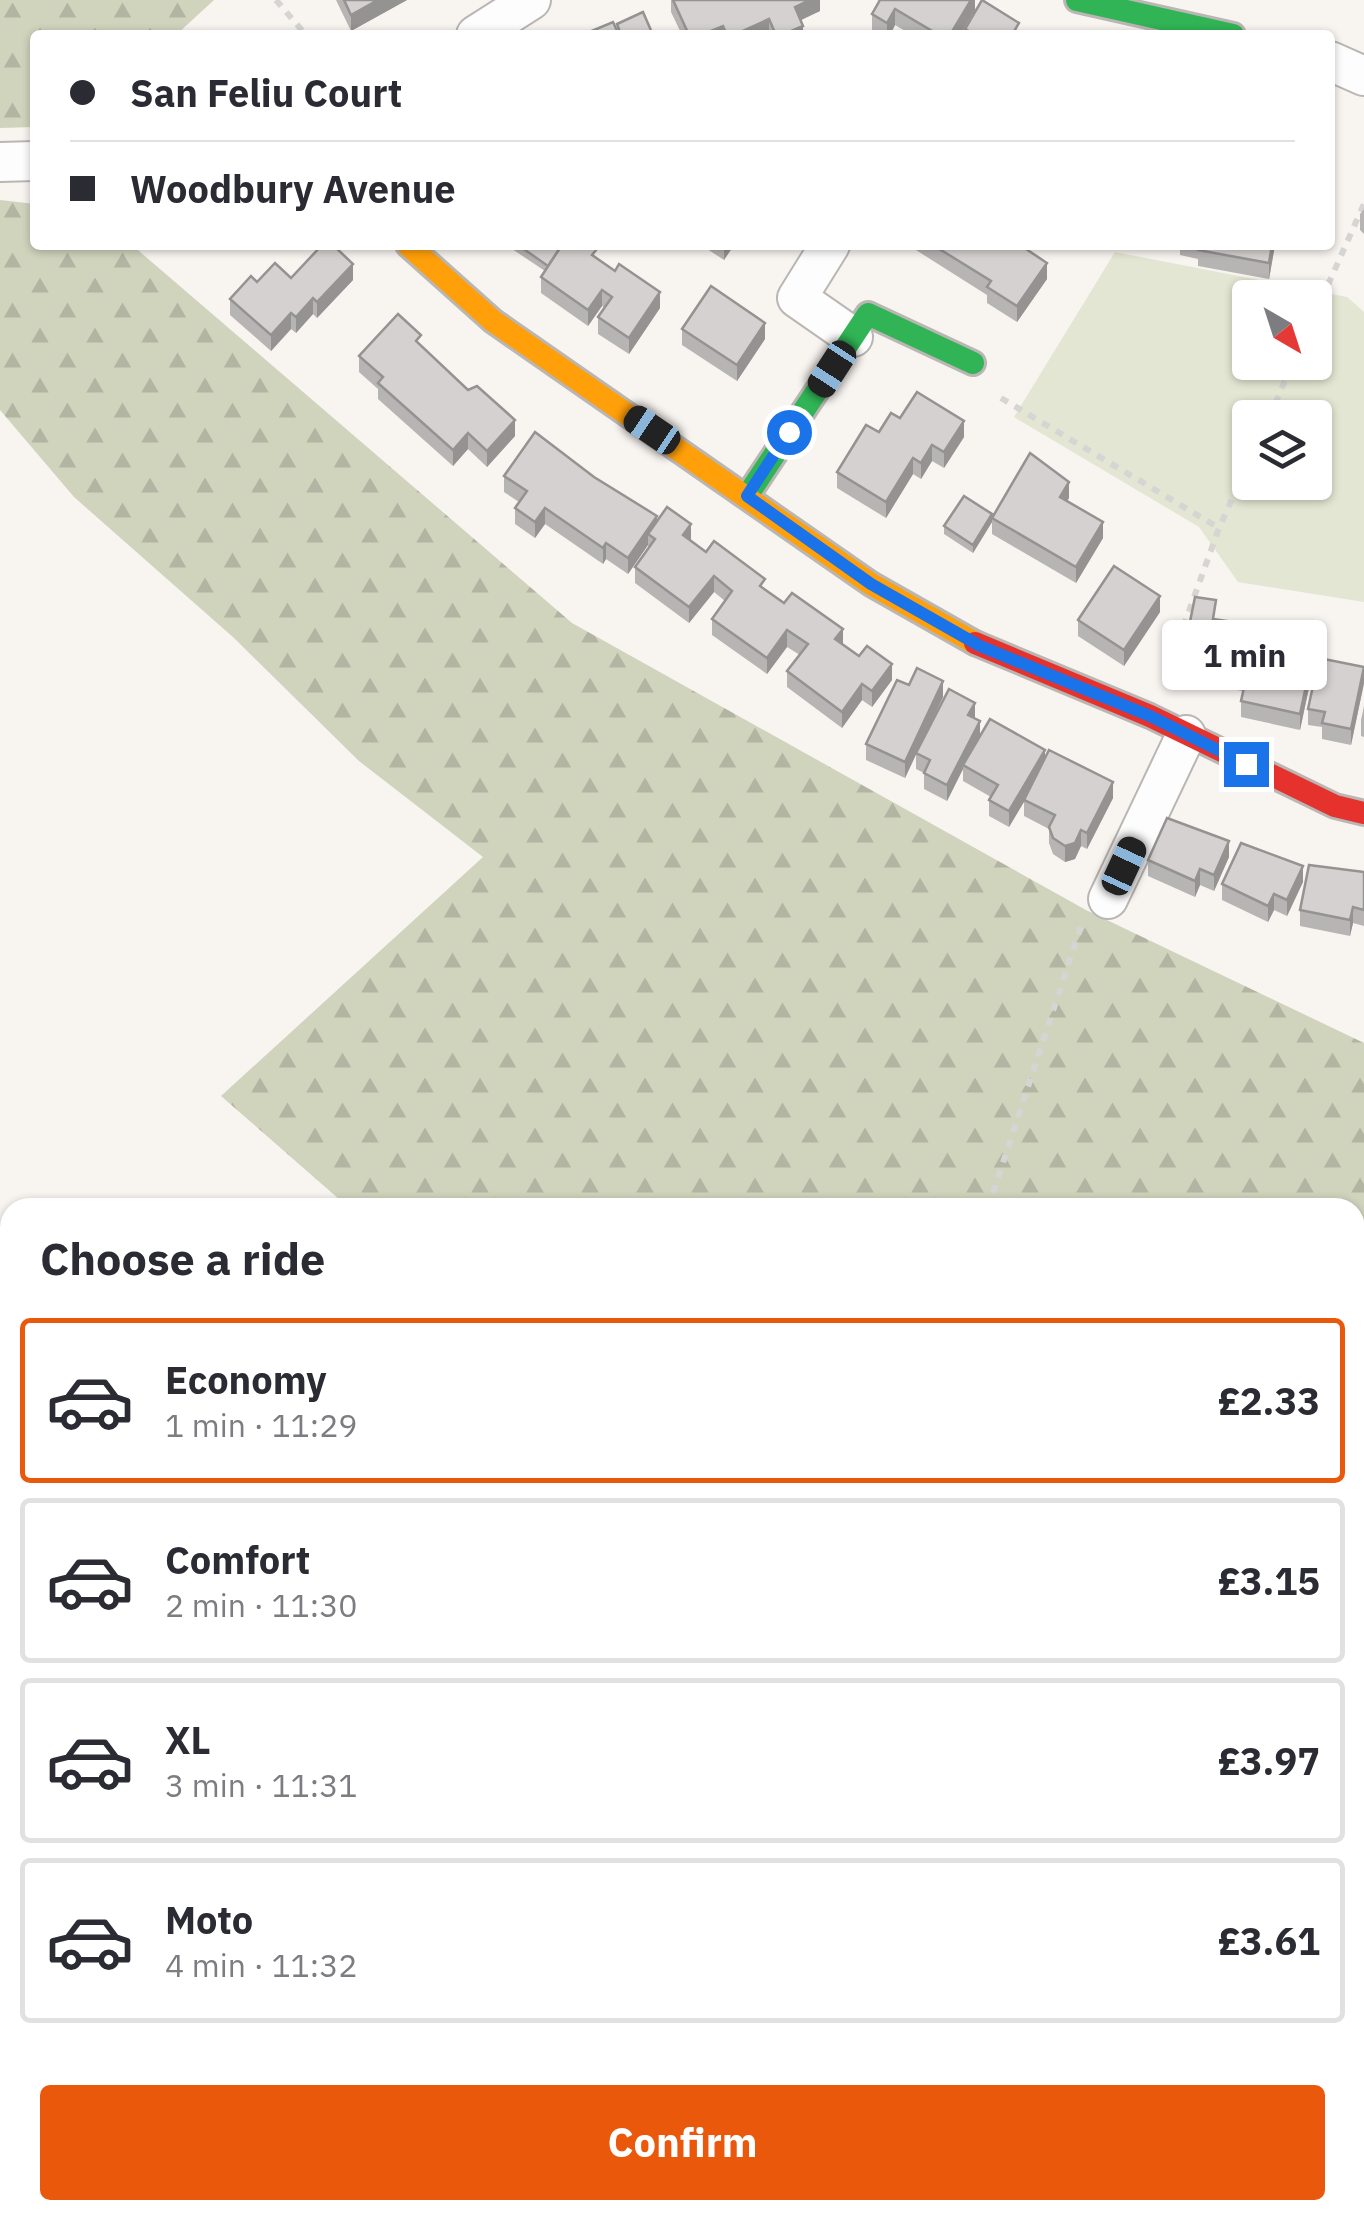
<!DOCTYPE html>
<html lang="en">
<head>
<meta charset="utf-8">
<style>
	:root { --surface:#fff; --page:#f2f2f3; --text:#2b2b33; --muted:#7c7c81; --line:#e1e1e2; --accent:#ea580c }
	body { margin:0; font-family:"IBM Plex Sans",sans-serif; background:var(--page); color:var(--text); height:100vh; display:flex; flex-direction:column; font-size:38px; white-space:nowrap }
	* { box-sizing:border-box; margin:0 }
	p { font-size:32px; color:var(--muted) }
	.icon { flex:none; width:55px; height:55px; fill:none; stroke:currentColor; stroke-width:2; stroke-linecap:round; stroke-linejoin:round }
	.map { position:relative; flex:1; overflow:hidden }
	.side { position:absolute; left:0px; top:1198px; width:1365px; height:1022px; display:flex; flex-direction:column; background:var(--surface); border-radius:30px 30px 0 0; box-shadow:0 2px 8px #0004 }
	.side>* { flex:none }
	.hud { position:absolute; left:30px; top:30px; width:1305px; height:220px; border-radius:10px; box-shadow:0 2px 8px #0004; display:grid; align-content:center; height:220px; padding:0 40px; background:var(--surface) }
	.needle { width:65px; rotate:141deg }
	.tools { position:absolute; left:1232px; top:280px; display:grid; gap:20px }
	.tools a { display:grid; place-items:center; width:100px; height:100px; border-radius:10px; background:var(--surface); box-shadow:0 2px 8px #0004; font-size:50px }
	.end { position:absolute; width:45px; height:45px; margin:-22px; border:12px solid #1a73e8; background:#fff; box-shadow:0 0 0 5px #fff }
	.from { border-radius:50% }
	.bubble { position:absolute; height:70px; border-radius:10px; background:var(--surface); box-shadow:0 2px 8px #0004; font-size:32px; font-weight:800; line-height:70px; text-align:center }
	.car { position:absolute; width:30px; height:60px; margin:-30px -15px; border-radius:12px; box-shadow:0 0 8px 2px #0007; background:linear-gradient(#222 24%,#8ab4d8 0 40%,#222 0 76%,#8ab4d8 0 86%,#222 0) }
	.hud b { display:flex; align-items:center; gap:35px; height:95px; font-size:38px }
	.hud b+b { border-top:2px solid var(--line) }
	.hud i { width:25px; height:25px; background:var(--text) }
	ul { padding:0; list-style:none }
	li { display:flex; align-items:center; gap:30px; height:165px; margin:0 20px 15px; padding:0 20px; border:5px solid var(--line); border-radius:10px }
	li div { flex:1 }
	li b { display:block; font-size:38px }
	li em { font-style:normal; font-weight:800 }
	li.active { border-color:var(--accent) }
	li>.icon { width:90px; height:90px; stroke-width:1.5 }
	h2 { padding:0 40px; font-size:45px; line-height:120px }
	.button { display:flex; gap:20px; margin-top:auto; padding:20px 40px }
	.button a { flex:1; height:115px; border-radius:10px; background:var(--accent); color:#fff; font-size:40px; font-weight:800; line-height:115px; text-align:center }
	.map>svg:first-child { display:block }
</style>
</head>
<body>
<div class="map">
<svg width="1364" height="2219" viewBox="0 0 1364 2219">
	<defs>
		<pattern id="forest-firs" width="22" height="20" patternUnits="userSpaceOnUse" patternTransform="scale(2.5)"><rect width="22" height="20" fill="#d0d4bd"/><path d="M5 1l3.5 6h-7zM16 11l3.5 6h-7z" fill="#b2b5a2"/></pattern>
		<pattern id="water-rules" width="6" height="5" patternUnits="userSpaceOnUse" patternTransform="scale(2.5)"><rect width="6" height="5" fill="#afbcd1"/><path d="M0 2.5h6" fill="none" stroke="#96a1b3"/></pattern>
	</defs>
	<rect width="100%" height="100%" fill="#f8f4f0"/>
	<g fill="url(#forest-firs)">
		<polygon points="0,0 214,0 176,35 35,35 35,127 0,128"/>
		<polygon points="0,200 35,204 35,245 132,245 572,623 1086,910 1364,1043 1364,1835 1355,1832 1355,1208 348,1207 221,1096 483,857 359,761 234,638 74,497 0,410"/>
		<polygon points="0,1897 10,1902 10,2210 587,2210 595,2219 0,2219"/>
	</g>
	<path fill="#e3e6d2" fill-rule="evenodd" d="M1115,252l232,45 17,15v290l-126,-20 -39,-55 -185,-110zM1250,298h65v64h-65zM1250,418h65v64h-65z"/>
	<polygon fill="url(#water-rules)" points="1355,1880 1364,1887 1364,1926 1359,1932 1355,1929"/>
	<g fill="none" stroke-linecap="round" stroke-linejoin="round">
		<g stroke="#bab6b4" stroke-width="25">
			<polyline id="lane" points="1355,2206 1364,2179"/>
		</g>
		<g stroke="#bab6b4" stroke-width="42">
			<g id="street">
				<polyline points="476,35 531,0"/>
				<polyline points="1330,61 1364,76"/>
				<polyline points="0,162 35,161"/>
				<polyline points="830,245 797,298 853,337"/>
				<polyline points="1108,899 1186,735"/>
			</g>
		</g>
		<g stroke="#bab6b4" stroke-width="28">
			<g id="fast">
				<polyline points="1077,0 1233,35"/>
				<polyline points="747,496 868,314 973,363"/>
			</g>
		</g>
		<g stroke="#bab6b4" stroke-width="28">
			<polyline id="slow" points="408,245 493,321 871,584 975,643"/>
		</g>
		<g stroke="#bab6b4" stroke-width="28">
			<polyline id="jam" points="975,643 1150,716 1335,806 1364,813"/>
		</g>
		<g stroke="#d6d5d3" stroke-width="6" stroke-dasharray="8 8" stroke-linecap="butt">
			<polyline points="276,0 306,35"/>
			<polyline points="1315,314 1364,204"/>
			<polyline points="1001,398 1219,528"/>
			<polyline points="1269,418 1293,362"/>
			<polyline points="1167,672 1219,528 1250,459"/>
			<polyline points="988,1208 1081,926"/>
			<polyline points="661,2210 670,2219"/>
		</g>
		<use href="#lane" stroke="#fefdfd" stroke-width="20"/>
		<use href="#street" stroke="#fefdfd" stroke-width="38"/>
		<use href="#fast" stroke="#30b455" stroke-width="22"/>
		<use href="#slow" stroke="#ff9f0a" stroke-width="22"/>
		<use href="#jam" stroke="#e5322d" stroke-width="22"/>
	</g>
	<g fill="#b7b4b4">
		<polygon points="336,0 407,0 351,31"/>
		<polygon points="671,0 820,0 820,11 800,20 803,35 682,35 671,12"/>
		<polygon points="877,0 975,0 975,10 960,35 912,35 895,25 890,35 881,35 872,30 872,14 880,1"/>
		<polygon points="1364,209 1364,234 1360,230 1360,214"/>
		<polygon points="512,245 589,245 596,258 660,308 629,354 598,334 598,317 605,308 602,306 588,326 541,293 541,277 545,271 512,249"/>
		<polygon points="701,245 734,245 724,260"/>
		<polygon points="908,245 1024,245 1024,248 1047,279 1017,322 987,303 987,295"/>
		<polygon points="1180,245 1275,245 1269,279 1198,266 1198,259 1180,255"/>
		<polygon points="291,278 353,280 317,318 313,314 296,333 291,329 271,351 230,315 230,299 257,282"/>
		<polygon points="682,329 765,339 737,381 682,345"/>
		<polygon points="421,347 515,436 487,467 468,449 453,466 378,399 378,389 359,372 359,356"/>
		<polygon points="900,418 964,437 944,468 932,461 921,479 913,474 886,518 837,488 837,472 879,432"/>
		<polygon points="504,476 594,477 657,521 691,541 765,590 892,680 872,707 862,700 842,728 787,687 787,671 800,655 787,647 767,674 712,635 712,619 725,601 714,592 689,623 635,583 635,567 648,549 648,545 628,574 606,559 603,564 545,524 535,538 515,524 515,508 519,502 504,492"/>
		<polygon points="1069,498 1067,501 1103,538 1076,583 992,534 992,522 973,553 944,534 944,526 992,517"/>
		<polygon points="1160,612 1124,666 1078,636 1078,620"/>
		<polygon points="1215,619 1247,655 1243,691 1181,682 1181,666"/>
		<polygon points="1271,659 1310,683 1300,730 1241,717 1241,701"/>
		<polygon points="1364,683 1351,745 1322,739 1322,727 1308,725 1308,709"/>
		<polygon points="909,685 943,697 905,778 866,760 866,744"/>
		<polygon points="1364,706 1364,737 1361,736 1361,720"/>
		<polygon points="975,718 980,736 1045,758 1113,798 1087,849 1081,846 1075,859 1065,862 1053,854 1049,843 1049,829 1024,816 1024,802 1009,827 989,816 989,800 991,797 963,781 963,769 947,801 924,789 924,773 916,769 916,753"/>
		<polygon points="1229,857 1214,891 1200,885 1195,897 1148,876 1148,860"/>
		<polygon points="1364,872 1364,926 1353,923 1350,936 1300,926 1300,910"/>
		<polygon points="1303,882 1287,916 1274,910 1268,922 1222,900 1222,884"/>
		<polygon points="1355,1984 1364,1991 1364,2083 1355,2076"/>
	</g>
	<g fill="#959292">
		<polygon points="378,0 407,0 351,31 351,15"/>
		<polygon points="810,0 820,0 820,11 795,23 795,7"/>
		<polygon points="971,0 975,0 975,10 960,35 950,35"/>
		<polygon points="895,9 895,25 890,35 887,35 887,23"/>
		<polygon points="769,19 769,35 734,35"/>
		<polygon points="723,26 723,35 701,35"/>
		<polygon points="803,26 803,35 782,35"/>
		<polygon points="724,245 734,245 724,260"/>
		<polygon points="1272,245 1275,245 1269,279 1269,263"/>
		<polygon points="1047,263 1047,279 1017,322 1017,306"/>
		<polygon points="353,264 353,280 317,318 317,302"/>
		<polygon points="602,290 602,306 588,326 588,310"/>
		<polygon points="660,292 660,308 629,354 629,338"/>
		<polygon points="313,298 313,314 296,333 296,317"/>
		<polygon points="291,313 291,329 271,351 271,335"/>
		<polygon points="765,323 765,339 737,381 737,365"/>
		<polygon points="515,420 515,436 487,467 487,451"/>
		<polygon points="964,421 964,437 944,468 944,452"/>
		<polygon points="468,433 468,449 453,466 453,450"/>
		<polygon points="932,445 932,461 921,479 921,463"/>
		<polygon points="913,458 913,474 886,518 886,502"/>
		<polygon points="1069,482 1069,498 1060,513 1060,497"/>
		<polygon points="545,508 545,524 535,538 535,522"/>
		<polygon points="992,514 992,522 973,553 973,545"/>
		<polygon points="657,516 657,532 648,534 648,545 628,574 628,558"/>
		<polygon points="1103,522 1103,538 1076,583 1076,567"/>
		<polygon points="691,524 691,540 683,535"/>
		<polygon points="606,543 606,559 603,564 603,548"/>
		<polygon points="714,576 714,592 689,623 689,607"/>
		<polygon points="1160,596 1160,612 1124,666 1124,650"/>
		<polygon points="843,629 843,645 835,639"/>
		<polygon points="787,630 787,647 767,674 767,658"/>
		<polygon points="1247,639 1247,655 1243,691 1243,675"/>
		<polygon points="892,664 892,680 872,707 872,691"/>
		<polygon points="1310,667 1310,683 1300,730 1300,714"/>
		<polygon points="1364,667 1364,683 1351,745 1351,729"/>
		<polygon points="943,681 943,697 905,778 905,762"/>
		<polygon points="862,684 862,700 842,728 842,712"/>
		<polygon points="975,703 975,719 968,715"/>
		<polygon points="980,721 980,737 963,765 963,769 947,801 947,785"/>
		<polygon points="1045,750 1045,766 1009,827 1009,811"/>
		<polygon points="1113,782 1113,798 1087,849 1087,833"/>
		<polygon points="1081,830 1081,846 1075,859 1065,862 1065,846"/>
		<polygon points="1229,841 1229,857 1214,891 1214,875"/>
		<polygon points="1303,866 1303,882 1287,916 1287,900"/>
		<polygon points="1200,869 1200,885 1195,897 1195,881"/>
		<polygon points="1274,894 1274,910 1268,922 1268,906"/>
		<polygon points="1353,907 1353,923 1350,936 1350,920"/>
	</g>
	<g fill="#d5d1d1" stroke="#959292" stroke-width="2.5">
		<polygon points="344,0 378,0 351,15"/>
		<polygon points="673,0 810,0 795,7 803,26 782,35 776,35 769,19 734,35 727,35 723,26 701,35 689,35"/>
		<polygon points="880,0 971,0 950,35 939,35 895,9 887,23 872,14"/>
		<polygon points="982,0 1019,23 1012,35 976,35 965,29"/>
		<polygon points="643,12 653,35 621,35 617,24"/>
		<polygon points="613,22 619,35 582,35"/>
		<polygon points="322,245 333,245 353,264 317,302 313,298 296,317 291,313 271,335 230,299 251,276 257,282 275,263 291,278"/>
		<polygon points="518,245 562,245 548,266"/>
		<polygon points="562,245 589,245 596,250 592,255 615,271 619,264 660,292 629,338 598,317 612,297 602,290 588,310 541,277"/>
		<polygon points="933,245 1020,245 1047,263 1017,306 987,287 991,281"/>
		<polygon points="1199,245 1272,245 1269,263 1198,250"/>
		<polygon points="711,286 765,323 737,365 682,329"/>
		<polygon points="398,314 421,335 416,341 468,390 477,386 515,420 487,451 468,433 453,450 378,383 383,377 359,356"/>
		<polygon points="917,392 964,421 944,452 932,445 921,463 913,458 886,502 837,472 866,425 879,432 891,413 900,418"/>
		<polygon points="535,432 594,477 657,516 628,558 606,543 603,548 545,508 535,522 515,508 527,491 504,476"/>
		<polygon points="1030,453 1069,482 1060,497 1103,522 1076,567 992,518"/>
		<polygon points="964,496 992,514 973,545 944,526"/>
		<polygon points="667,507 691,524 683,535 706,552 714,541 765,579 760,586 784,603 792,593 843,629 835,639 859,656 867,646 892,664 872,691 862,684 842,712 787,671 808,644 787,630 767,658 712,619 732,591 714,576 689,607 635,567 655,539 648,534"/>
		<polygon points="1114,566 1160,596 1124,650 1078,620"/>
		<polygon points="1195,597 1216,600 1213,619 1234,622 1232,637 1247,639 1243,675 1181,666"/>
		<polygon points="1254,643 1271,647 1269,658 1310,667 1300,714 1241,701"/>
		<polygon points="1319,658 1364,667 1351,729 1322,723 1325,712 1308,709"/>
		<polygon points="917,668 943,681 905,762 866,744 897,680 909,685"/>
		<polygon points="949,689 975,703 968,715 980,721 947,785 924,773 930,760 916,753"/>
		<polygon points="990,719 1045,750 1009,811 989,800 998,785 963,765"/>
		<polygon points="1049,750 1113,782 1087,833 1081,830 1075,843 1065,846 1053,838 1049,827 1055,815 1024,800"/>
		<polygon points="1167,818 1229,841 1214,875 1200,869 1195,881 1148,860"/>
		<polygon points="1241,843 1303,866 1287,900 1274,894 1268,906 1222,884"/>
		<polygon points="1309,865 1364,872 1364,910 1353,907 1350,920 1300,910"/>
		<polygon points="1355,1984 1364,1991 1364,2067 1355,2060"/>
	</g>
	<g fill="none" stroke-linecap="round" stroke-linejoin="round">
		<polyline stroke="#1a73e8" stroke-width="12" points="789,432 747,496 871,584 980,646 1150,716 1246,764"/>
	</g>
</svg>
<div class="tools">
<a><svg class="needle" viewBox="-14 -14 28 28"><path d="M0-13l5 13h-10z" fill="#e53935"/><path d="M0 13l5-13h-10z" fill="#7c7c81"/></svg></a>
<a><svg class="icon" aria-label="layers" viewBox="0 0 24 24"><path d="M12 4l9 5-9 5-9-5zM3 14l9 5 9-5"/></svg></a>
</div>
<i class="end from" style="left:789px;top:432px"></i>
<i class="end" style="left:1246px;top:764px"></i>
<div class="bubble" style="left:1162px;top:620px;width:165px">1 min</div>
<i class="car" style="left:832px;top:369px;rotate:213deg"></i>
<i class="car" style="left:652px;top:430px;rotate:304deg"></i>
<i class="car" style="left:1124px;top:866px;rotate:25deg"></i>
<div class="hud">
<b><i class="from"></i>San Feliu Court</b>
<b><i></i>Woodbury Avenue</b>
</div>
<section class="side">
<h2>Choose a ride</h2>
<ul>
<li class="active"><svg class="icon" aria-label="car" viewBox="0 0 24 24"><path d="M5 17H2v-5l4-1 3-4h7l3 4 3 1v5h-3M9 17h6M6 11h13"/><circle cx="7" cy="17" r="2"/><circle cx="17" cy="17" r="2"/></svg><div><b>Economy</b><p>1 min · 11:29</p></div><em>£2.33</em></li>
<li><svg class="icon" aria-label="car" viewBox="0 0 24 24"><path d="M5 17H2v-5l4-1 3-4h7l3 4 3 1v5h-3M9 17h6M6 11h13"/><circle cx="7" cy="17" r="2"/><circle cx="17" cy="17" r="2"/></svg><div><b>Comfort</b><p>2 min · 11:30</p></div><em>£3.15</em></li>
<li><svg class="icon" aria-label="car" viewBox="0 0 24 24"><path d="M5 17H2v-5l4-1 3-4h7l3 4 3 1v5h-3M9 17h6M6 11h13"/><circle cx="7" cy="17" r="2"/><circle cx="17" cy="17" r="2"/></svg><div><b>XL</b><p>3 min · 11:31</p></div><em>£3.97</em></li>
<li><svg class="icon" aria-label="car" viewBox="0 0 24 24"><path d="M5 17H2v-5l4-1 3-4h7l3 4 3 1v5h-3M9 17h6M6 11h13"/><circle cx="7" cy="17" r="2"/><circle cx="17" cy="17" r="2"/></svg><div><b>Moto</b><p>4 min · 11:32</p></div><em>£3.61</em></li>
</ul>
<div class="button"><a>Confirm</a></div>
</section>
</div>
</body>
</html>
